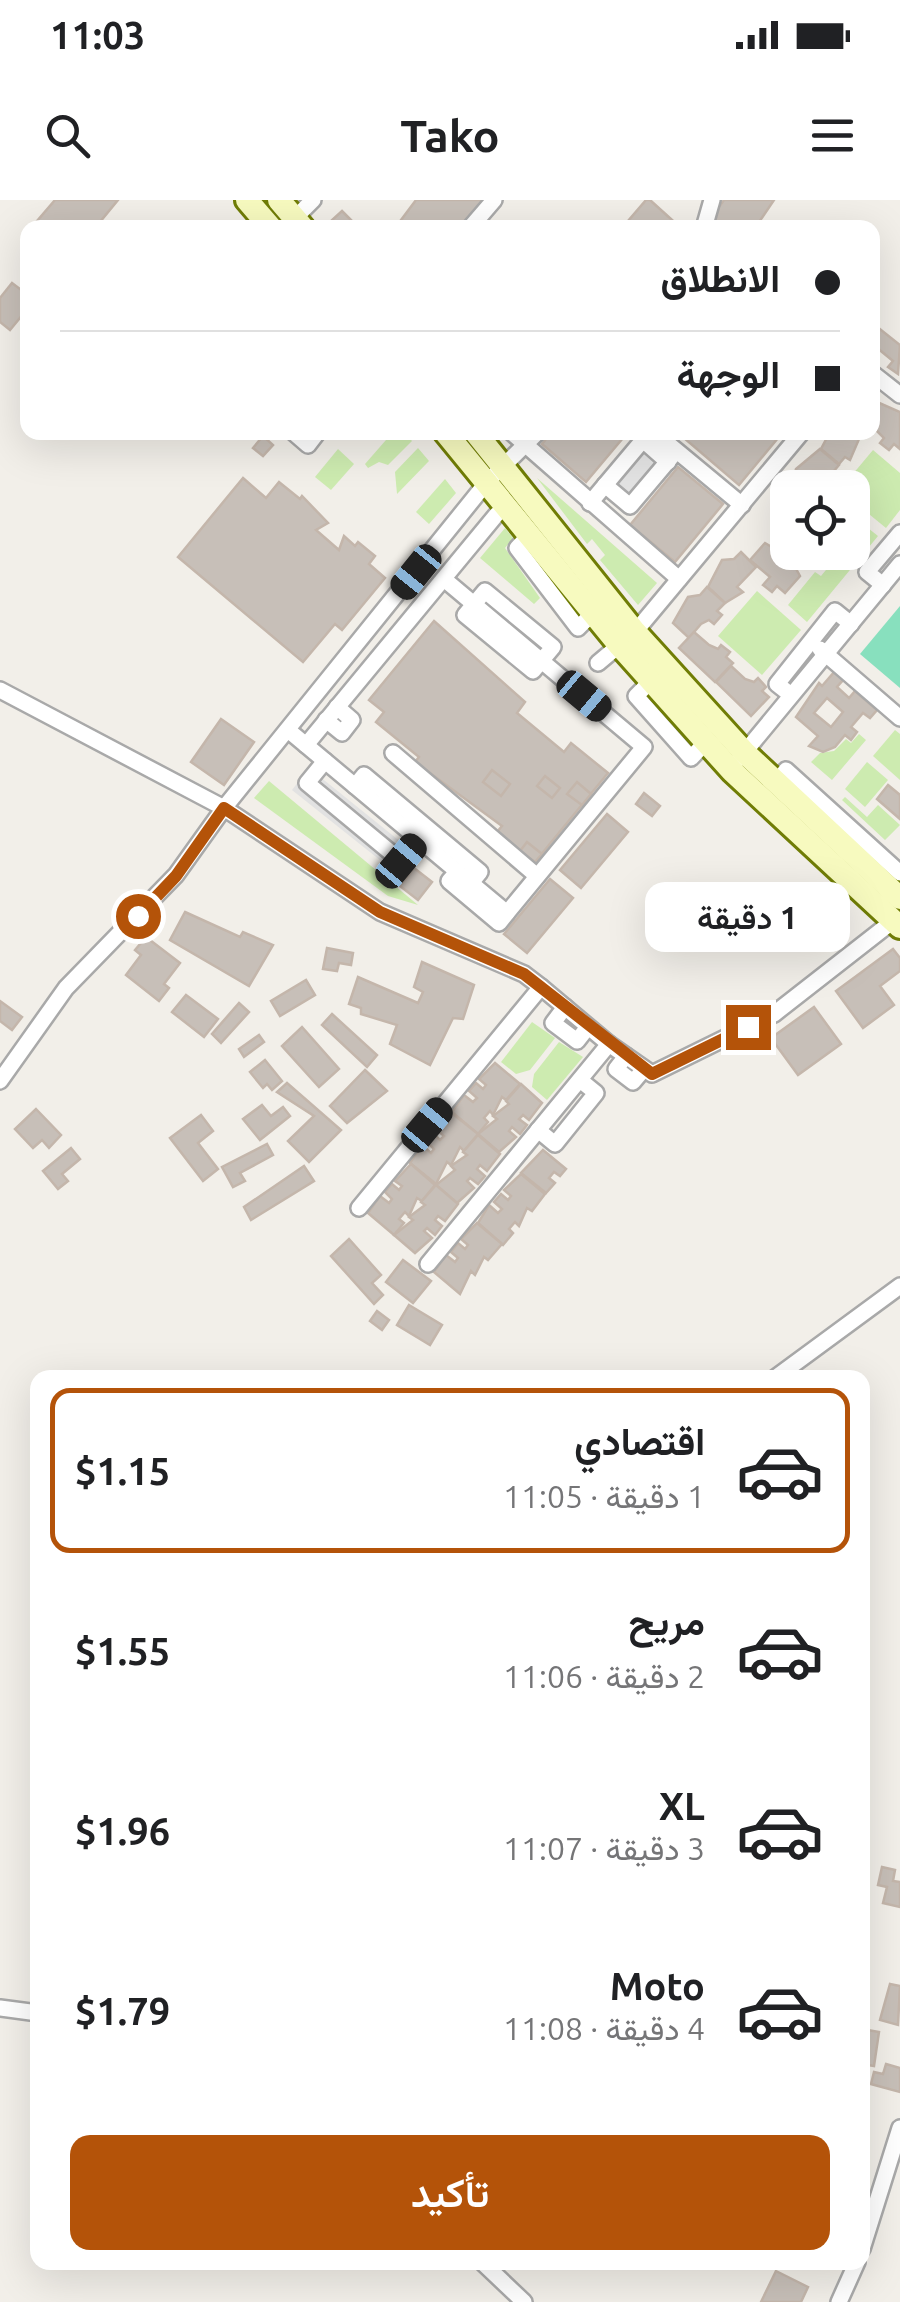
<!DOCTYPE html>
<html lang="ar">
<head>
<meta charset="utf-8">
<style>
	:root { --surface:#fff; --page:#f6f6f6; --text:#202124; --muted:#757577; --line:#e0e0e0; --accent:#b45309 }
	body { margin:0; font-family:Ubuntu,Vazirmatn,sans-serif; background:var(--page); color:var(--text); direction:rtl; height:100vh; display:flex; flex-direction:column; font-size:38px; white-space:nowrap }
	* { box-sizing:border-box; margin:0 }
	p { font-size:32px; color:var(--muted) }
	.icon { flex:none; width:55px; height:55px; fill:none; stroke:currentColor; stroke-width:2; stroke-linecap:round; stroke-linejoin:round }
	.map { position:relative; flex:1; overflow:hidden; direction:ltr }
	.side { position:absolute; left:30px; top:1170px; width:840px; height:900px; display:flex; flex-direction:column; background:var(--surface); border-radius:20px; box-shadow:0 10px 40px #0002; direction:rtl }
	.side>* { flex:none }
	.guide { position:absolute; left:20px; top:20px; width:860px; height:220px; border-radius:20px; box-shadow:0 10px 40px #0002; direction:rtl; display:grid; align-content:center; height:220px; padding:0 40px; background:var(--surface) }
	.buttons { position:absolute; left:770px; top:270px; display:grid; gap:20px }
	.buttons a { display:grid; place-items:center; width:100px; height:100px; border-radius:20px; background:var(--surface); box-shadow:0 10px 40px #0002; font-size:50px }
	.end { position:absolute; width:45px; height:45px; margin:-22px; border:12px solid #b45309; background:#fff; box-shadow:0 0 0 5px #fff }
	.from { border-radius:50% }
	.bubble { position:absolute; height:70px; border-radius:20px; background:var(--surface); box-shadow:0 10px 40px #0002; font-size:32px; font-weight:600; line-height:70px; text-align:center; direction:rtl }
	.car { position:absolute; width:30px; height:60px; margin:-30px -15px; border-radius:12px; box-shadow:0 0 8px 2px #0007; background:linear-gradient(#222 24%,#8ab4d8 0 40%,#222 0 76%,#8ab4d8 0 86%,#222 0) }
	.guide b { display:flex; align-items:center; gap:35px; height:95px; font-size:38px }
	.guide b+b { border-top:2px solid var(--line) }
	.guide i { width:25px; height:25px; background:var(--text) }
	ul { padding:18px 0 0; list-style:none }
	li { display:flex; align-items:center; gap:30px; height:165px; margin:0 20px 15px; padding:0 20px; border:5px solid transparent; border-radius:20px }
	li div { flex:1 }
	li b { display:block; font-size:38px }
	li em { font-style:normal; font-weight:600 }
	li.on { border-color:var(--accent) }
	li>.icon { width:90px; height:90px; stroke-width:1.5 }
	.action { display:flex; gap:20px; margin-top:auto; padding:20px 40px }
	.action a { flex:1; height:115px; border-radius:20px; background:var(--accent); color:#fff; font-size:40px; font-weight:600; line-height:115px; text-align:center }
	.status { display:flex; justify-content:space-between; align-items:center; height:70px; padding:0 50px; background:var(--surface); direction:ltr }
	.status svg { height:28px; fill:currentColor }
	header { display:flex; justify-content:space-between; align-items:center; height:130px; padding:0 40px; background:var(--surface); font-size:45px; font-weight:600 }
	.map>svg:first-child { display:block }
</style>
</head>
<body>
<div class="status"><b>11:03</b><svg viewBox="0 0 49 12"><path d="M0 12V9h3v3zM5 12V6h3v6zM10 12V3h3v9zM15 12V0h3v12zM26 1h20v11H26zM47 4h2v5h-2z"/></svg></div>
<header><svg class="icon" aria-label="menu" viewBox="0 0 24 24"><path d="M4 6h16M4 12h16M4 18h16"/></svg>Tako<svg class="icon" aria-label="search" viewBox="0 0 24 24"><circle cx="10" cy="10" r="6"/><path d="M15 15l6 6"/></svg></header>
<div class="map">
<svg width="900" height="2102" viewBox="0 0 900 2102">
	<rect width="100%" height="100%" fill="#f2efe9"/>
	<g fill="#cdebb0">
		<polygon points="393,232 405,233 412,241 388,265 379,262 368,268 365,264"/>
		<polygon points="418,248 429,261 397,294 395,272"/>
		<polygon points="338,249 354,264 331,290 315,277"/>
		<polygon points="873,250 900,273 900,310 886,328 853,301 852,288 842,287"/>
		<polygon points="537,278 657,383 638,405 600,360 605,355 592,339 587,344"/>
		<polygon points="445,279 456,293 429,324 416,312"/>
		<polygon points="863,324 878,336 807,422 788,405 815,372 821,376 840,353 852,352 853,337"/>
		<polygon points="505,328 513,338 505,348 540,398 534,404 480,358"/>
		<polygon points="757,391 801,430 762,475 718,436"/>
		<polygon points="895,530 900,534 900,580 873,556"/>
		<polygon points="859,534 866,540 832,580 811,562 820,553 834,551 846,539 851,543"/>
		<polygon points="867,562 888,580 865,607 845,589"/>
		<polygon points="269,581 418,705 388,696 254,598"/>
		<polygon points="845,597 867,617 878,605 900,625 885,640 842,600"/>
		<polygon points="532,822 555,838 530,870 516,874 501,862"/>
		<polygon points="559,842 583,857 547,900 532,887 534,874"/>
	</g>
	<polygon fill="#88e0be" points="900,406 900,488 860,454"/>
	<g fill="#e2e2e2">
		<polygon points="641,233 675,262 630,315 597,285"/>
		<polygon points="309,568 417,655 400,676 292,590"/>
	</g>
	<g fill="#c7bfb8" stroke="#c4b6ab" stroke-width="2.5" fill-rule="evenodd">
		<polygon points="55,0 118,0 95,28 31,28"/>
		<polygon points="416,0 488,0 466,28 395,28"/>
		<polygon points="646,0 650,0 681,28 622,28"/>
		<polygon points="724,0 774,0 755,28 725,28 711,18"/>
		<polygon points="342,11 358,27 358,28 338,28 331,21"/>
		<polygon points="12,83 28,95 28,108 10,130 0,122 0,98"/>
		<polygon points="876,126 900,145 898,174 888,167 893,161 876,147 872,151"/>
		<polygon points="877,202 900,212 900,249 894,244 889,250 880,243 884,238 872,226"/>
		<polygon points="552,232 628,232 586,282 542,244"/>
		<polygon points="677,232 783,232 739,285"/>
		<polygon points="830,232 862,232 850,260 845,257 839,264 821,249"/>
		<polygon points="263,236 273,245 263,256 253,248"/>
		<polygon points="820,249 839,265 834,271 840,275 831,286 827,282 823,288 791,288 796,269"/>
		<polygon points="678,267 723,304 675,362 630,325"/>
		<polygon points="243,278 266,298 279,282 300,299 302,296 328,323 316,330 339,350 344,336 355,346 358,342 375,356 369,364 385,378 342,430 335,424 303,462 178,357"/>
		<polygon points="765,343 790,358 800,376 785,393 777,386 772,392 763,385 770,377 750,360"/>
		<polygon points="741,352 756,367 737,387 743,392 725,403 708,387 722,360 734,359"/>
		<polygon points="707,387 725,403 717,411 722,415 714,424 709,420 701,424 689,438 673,423 688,397 700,395"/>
		<polygon points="434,421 525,502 517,513 564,552 571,543 608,573 535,662 497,632 502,626 415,562 419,557 376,522 384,512 369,500"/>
		<polygon points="694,432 709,445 718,449 721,445 730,452 726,457 733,463 715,482 679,448"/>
		<polygon points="731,466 745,479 754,482 758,478 766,487 762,491 769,497 751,516 716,482"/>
		<path d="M835,471l9,8 -7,8 12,11 6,-7 22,19 -7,8 -7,-5 -12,14 6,5 -6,8 -6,-5 -10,12 -12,5 -14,-6 9,-10 -22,-19 23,-34 3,3zM827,498l16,14 -12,15 -17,-14z"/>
		<polygon points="221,519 254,542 224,585 191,562"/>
		<polygon points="492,570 510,584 501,596 483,582"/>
		<polygon points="545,576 560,588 552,598 537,586"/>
		<polygon points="577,582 591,594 582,605 567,594"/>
		<polygon points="888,585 900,595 900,619 877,599"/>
		<polygon points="644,593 660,606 652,616 636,604"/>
		<polygon points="607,614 628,632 581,688 560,670"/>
		<polygon points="527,642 542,654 535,662 520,651"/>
		<polygon points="414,668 432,682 418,700 400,686"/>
		<polygon points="550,679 573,698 527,753 504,734"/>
		<polygon points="185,712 240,737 243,732 273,745 249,786 170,740"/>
		<polygon points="146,737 180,763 164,784 169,788 159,801 126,775 141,755 135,750"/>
		<polygon points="327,748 353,753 351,765 339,763 337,771 323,769"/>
		<polygon points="893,749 900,758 900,771 880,786 894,805 863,828 836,791"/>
		<polygon points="422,762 474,785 463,819 453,818 430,865 390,844 397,825 361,814 361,808 349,804 358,777 418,803 423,792 414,787"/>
		<polygon points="306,780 315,795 280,816 271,801"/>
		<polygon points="186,795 218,819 204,837 172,812"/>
		<polygon points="0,801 22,817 12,830 0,821"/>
		<polygon points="239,803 249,812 221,843 212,834"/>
		<polygon points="814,807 841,844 798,875 771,838"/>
		<polygon points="332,814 377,855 367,867 322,825"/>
		<polygon points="302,827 339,869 319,887 282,846"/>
		<polygon points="259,835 264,842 244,857 239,849"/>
		<polygon points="265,860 282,881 272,890 267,884 263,888 250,872"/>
		<polygon points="495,863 520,884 506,900 502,897 493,915 490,911 484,918 488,922 478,934 452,912 464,895 473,902 477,898 469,891 476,883 483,889 486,885 479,879"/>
		<polygon points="365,870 387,891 347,923 330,906"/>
		<polygon points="287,883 341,930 309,962 288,941 314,916 277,892"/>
		<polygon points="521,884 542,903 529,920 523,915 519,919 527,925 520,934 512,927 509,931 516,937 499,952 478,934 497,919 493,916 509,904 506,901"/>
		<polygon points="262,905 271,916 283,907 290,916 260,940 243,919"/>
		<polygon points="36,909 61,935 49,948 42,940 33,948 15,929"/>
		<polygon points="453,914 478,934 464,951 460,947 451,965 447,962 436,984 410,963 422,945 431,953 434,949 427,942 434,934 440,940 444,936 437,930"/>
		<polygon points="201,915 213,931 198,943 218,969 203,981 170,938"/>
		<polygon points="478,935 500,954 487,971 480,965 477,969 485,976 478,984 470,978 467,981 474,988 457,1003 436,985 455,970 451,966 467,955 463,952"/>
		<polygon points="267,944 273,955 240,973 245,981 233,987 222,967"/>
		<polygon points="71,948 80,959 62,974 68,981 58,989 43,971"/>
		<polygon points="543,950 566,969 560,976 554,972 549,978 555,983 546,993 521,973"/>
		<polygon points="411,964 435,985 422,1001 417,998 409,1016 405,1012 399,1019 404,1023 394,1035 368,1013 380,996 389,1003 392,999 385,992 392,984 399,990 402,986 395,981"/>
		<polygon points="304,966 314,981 251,1020 244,1007"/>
		<polygon points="521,974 545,994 532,1011 527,1008 519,1026 515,1022 509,1029 513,1033 503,1045 478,1023 489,1005 498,1013 502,1009 494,1002 501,994 508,1000 511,996 504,990"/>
		<polygon points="436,985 458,1004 445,1021 438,1016 435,1020 442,1026 435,1035 427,1028 424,1031 432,1038 415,1053 394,1035 413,1020 409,1017 425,1005 421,1002"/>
		<polygon points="477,1023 502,1044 488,1060 484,1057 475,1075 471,1071 460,1094 434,1072 446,1055 455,1062 458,1058 451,1052 458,1043 465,1049 468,1045 461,1039"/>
		<polygon points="349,1039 381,1075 372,1083 383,1095 374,1104 331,1056"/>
		<polygon points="403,1060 431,1081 413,1103 386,1082"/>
		<polygon points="409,1105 442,1125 430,1145 397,1125"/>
		<polygon points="377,1111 389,1120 382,1130 370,1121"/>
		<polygon points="882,1667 895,1670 893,1681 900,1682 900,1707 883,1703 887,1687 878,1685"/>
		<polygon points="890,1784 900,1786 898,1825 880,1820"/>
		<polygon points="862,1829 879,1832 874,1866 862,1864"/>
		<polygon points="886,1864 900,1868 900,1892 871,1884 874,1872 883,1874"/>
		<polygon points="776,2071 808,2087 801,2102 761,2102"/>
	</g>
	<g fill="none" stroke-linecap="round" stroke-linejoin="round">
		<g stroke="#a9a9a9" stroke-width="20">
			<g id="street">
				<polyline points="295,18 313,0"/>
				<polyline points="470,28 494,0"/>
				<polyline points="704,28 712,0"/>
				<polyline points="872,173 900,195"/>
				<polyline points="293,232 308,245 318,232"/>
				<polyline points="511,232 679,379"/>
				<polyline points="654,232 742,305"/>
				<polyline points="605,285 630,306 674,254"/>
				<polyline points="590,303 643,240 668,262"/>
				<polyline points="529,335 517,348 578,428 593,413"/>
				<polyline points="883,385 867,372 900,333"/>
				<polygon points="485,391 553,447 533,471 465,415"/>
				<polyline points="820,449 900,518"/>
				<polyline points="598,463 635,432 802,232"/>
				<polyline points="651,481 636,496 691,558 706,542"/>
				<polyline points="0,490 224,608 380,712 524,774 541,787"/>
				<polyline points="791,495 777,484 835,411 851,424"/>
				<polyline points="326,520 342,533 352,520 337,507"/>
				<polyline points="288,530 507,713 644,547 444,379"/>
				<polyline points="306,545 497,314"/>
				<polyline points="393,553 537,676"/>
				<polyline points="739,559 900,364"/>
				<polyline points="325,561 307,583 401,661 419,640"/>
				<polyline points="777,582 786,570 900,673"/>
				<polyline points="355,586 364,575 480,672 471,683"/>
				<polyline points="457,672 449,681 499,723 507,713"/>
				<polyline points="565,807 553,823 577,841 588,827"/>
				<polyline points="609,844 652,874 774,814 893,721"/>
				<polyline points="626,856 616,869 633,882 644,869"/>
				<polyline points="0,881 66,788 176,675 224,608 487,282 538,232"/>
				<polyline points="538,930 555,944 596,893 580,880"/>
				<polyline points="359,1008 541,787 609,844 428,1064"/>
				<polyline points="775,1178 900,1086"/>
				<polyline points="0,1808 38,1813"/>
				<polyline points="862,2049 900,1928"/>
				<polyline points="482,2062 524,2102"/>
				<polyline points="839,2102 857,2062"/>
			</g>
		</g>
		<g stroke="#707d05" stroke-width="28">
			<g id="secondary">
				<polyline points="247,0 271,28"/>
				<polyline points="279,0 303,28"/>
				<polyline points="445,232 620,446 732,571 900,727"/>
				<polyline points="475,232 635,432 744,552 900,698"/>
			</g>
		</g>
		<use href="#street" stroke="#fff" stroke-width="15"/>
		<use href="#secondary" stroke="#f7fabf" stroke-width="22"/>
	</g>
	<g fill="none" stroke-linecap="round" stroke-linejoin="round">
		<polyline stroke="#b45309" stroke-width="12" points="138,716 176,676 224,608 380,712 524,774 652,874 748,827"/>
	</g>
</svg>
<div class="buttons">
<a><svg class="icon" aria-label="locate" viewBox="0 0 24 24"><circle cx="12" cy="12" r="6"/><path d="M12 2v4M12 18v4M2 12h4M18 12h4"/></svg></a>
</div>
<i class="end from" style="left:138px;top:716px"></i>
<i class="end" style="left:748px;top:827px"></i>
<div class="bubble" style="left:645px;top:682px;width:205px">1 دقيقة</div>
<i class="car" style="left:416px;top:372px;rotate:219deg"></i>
<i class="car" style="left:584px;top:496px;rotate:130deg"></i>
<i class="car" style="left:401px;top:661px;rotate:40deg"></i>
<i class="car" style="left:427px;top:925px;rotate:40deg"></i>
<div class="guide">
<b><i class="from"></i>الانطلاق</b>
<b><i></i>الوجهة</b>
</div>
<section class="side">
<ul>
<li class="on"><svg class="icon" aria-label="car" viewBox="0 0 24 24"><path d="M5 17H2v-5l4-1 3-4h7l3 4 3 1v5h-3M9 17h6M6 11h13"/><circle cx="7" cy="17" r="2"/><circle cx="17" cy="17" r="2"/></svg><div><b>اقتصادي</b><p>1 دقيقة · 11:05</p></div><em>$1.15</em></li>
<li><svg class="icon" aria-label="car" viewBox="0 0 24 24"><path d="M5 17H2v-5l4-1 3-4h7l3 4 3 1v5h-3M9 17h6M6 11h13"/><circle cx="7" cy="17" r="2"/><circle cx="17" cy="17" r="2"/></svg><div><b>مريح</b><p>2 دقيقة · 11:06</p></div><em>$1.55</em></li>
<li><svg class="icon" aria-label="car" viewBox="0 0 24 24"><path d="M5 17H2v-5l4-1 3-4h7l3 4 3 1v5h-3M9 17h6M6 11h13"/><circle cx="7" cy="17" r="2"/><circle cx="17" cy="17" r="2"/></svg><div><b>XL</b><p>3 دقيقة · 11:07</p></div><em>$1.96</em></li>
<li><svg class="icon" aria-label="car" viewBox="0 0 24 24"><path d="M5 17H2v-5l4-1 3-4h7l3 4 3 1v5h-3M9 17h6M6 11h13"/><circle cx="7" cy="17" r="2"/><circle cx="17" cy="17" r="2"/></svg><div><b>Moto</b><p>4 دقيقة · 11:08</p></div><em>$1.79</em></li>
</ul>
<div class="action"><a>تأكيد</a></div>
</section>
</div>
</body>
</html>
